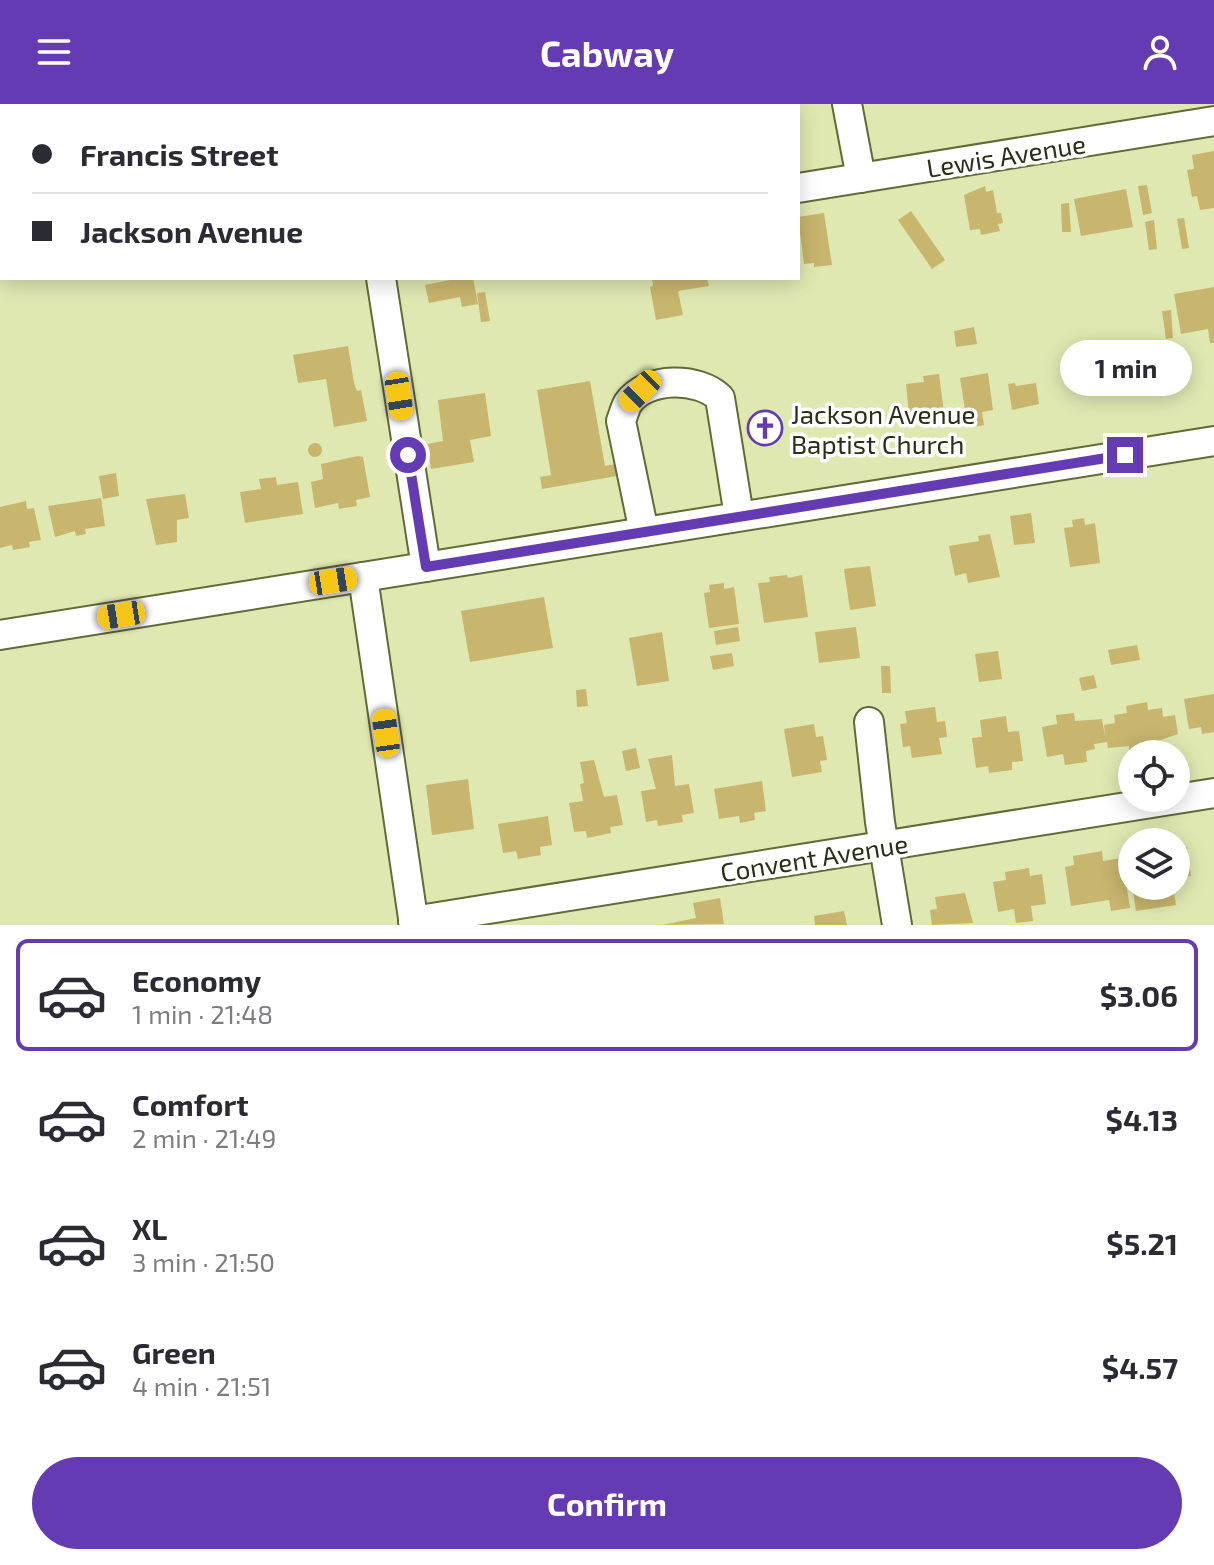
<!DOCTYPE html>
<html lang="en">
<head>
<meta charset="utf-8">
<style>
	:root { --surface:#fff; --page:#f7f7f7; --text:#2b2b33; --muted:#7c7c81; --line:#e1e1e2; --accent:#653bb3 }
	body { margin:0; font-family:"Exo 2",sans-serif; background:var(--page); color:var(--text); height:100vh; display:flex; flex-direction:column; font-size:30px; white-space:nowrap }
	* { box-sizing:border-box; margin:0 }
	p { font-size:26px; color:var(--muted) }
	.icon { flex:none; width:44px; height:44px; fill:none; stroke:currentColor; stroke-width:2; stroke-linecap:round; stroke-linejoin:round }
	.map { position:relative; height:821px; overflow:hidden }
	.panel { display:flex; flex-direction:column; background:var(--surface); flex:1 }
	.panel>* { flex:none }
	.top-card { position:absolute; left:0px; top:0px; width:800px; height:176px; box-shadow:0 4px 20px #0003; display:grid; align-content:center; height:176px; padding:0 32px; background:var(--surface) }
	.controls { position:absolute; left:1118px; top:636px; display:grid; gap:16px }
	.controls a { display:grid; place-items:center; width:72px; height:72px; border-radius:50%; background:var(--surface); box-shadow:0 4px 20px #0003; font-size:40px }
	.end { position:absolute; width:36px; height:36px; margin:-18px; border:10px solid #653bb3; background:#fff; box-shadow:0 0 0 4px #fff }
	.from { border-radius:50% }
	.bubble { position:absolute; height:56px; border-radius:28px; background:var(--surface); box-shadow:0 4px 20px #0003; font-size:26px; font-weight:700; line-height:56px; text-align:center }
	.car { position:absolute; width:24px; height:48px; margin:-24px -12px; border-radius:10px; box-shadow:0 0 6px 2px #0007; background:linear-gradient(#f5c518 24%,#345 0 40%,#f5c518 0 76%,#345 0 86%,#f5c518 0) }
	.top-card b { display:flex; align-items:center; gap:28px; height:76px; font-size:30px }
	.top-card b+b { border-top:2px solid var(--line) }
	.top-card i { width:20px; height:20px; background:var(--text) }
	ul { padding:14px 0 0; list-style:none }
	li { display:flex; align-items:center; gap:24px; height:112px; margin:0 16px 12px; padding:0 16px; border:4px solid transparent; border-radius:12px }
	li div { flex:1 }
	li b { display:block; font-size:30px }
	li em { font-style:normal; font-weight:700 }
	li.selected { border-color:var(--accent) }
	li>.icon { width:72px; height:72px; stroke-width:1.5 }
	.primary-button { display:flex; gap:16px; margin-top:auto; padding:16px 32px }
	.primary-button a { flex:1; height:92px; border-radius:48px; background:var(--accent); color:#fff; font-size:32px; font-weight:700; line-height:92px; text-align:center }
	header { display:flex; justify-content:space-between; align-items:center; height:104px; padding:0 32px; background:var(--accent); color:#fff; font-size:36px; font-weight:700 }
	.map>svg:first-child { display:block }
</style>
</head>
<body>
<header><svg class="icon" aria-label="menu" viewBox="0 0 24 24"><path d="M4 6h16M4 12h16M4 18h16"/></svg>Cabway<svg class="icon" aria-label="person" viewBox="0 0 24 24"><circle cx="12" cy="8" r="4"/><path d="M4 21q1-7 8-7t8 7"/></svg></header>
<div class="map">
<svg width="1214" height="821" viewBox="0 0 1214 821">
	<rect width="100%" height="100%" fill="#e0e8b2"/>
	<g fill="#c8b56e">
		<polygon points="1214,47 1214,104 1200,106 1197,92 1192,93 1187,66 1194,65 1192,51"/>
		<polygon points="1147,81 1152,109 1143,111 1138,82"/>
		<polygon points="985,82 986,88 993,86 997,109 1001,109 1003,119 998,120 1000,127 981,131 980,125 970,126 964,91"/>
		<polygon points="1126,85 1133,123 1081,132 1074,95"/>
		<polygon points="1069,99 1071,128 1062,128 1061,100"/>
		<polygon points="911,107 945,156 932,165 898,116"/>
		<polygon points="824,109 832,161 814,163 814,159 804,160 798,113"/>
		<polygon points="1184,114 1189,144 1182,145 1177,115"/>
		<polygon points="1154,116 1157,145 1149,146 1145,118"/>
		<polygon points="460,174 473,174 478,200 462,203 460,193 429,199 425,181"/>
		<polygon points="652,174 707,174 709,182 678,187 683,211 656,216 650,183 653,182"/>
		<polygon points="1214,183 1214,239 1210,239 1208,225 1181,230 1174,190"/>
		<polygon points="485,188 490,217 481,218 477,189"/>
		<polygon points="1171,206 1173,234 1166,235 1162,207"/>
		<polygon points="974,223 977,240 956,243 954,227"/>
		<polygon points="348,242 354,279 357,287 361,286 367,317 334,323 326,275 298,279 293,251"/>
		<polygon points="988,269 993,306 982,308 984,321 968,324 960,274"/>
		<polygon points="939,270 944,308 934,309 935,316 917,319 916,311 909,311 906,280 924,278 923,272"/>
		<polygon points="590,277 605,362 615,360 617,372 542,385 540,373 551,371 537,286"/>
		<polygon points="1015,279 1016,282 1036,279 1039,300 1012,306 1008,280"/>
		<polygon points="485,289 491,332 470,336 474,358 431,365 427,340 443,337 438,296"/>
		<circle cx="315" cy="346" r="7"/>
		<polygon points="358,352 363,353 370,393 356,396 357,402 339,405 338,399 315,404 311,378 323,375 321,360"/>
		<polygon points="116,369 119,392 103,395 99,372"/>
		<polygon points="276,373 277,381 298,378 303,410 245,419 240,388 261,385 259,375"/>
		<polygon points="185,390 189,414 177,416 177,438 156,441 146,395"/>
		<polygon points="101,394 105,422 85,425 86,430 76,432 75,427 55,433 48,402"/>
		<polygon points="26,397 27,405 34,404 41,436 29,438 30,443 13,446 12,441 0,444 0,403"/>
		<polygon points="1031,409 1035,439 1014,441 1010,412"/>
		<polygon points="1084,414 1085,421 1095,419 1100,459 1070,463 1064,424 1073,423 1072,416"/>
		<polygon points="990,430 1000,473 968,479 966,469 955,472 949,442 979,437 978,432"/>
		<polygon points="870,462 876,502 850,506 844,465"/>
		<polygon points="787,471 788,474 802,471 808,513 764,519 758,479 770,478 769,473"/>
		<polygon points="724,479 724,485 734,483 739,520 709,524 704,489 710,488 709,481"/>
		<polygon points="544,493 553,544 470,558 461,507"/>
		<polygon points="738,523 740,537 716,541 714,527"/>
		<polygon points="856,523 860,554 819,559 815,528"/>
		<polygon points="662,528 669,577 637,582 629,534"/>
		<polygon points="1137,541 1140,556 1111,561 1108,546"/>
		<polygon points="998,547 1002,575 979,578 975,550"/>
		<polygon points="732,549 734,562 713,566 710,552"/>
		<polygon points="881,562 890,562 891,589 882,589"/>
		<polygon points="1094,571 1097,584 1082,587 1079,574"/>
		<polygon points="586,585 588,602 577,603 576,586"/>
		<polygon points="1214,590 1214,628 1202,630 1201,623 1189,625 1184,595"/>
		<polygon points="1147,598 1148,606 1162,604 1163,613 1175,611 1178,630 1158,637 1159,646 1130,650 1129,642 1108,644 1107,638 1094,640 1095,645 1086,647 1087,658 1065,661 1063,650 1047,653 1042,623 1057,620 1056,611 1074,609 1075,617 1102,615 1105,632 1104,621 1115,619 1114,611 1127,609 1126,602"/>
		<polygon points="935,603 937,618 945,617 947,633 939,634 942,650 912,654 910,642 903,643 900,620 907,619 905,607"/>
		<polygon points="1006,612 1008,628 1019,627 1023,657 1012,658 1012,666 989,669 988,662 976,664 972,634 982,633 980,616"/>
		<polygon points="814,620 816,633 823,632 827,656 820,657 822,668 792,673 784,625"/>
		<polygon points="636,644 640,664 626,667 622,647"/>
		<polygon points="672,651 675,682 689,680 694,709 682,711 683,718 658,722 657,716 646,718 641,687 656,685 648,655"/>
		<polygon points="594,656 604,693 617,691 623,721 610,723 611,729 587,734 586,727 574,728 569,699 583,697 580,680 584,679 580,658"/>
		<polygon points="468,675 474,725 432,731 426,681"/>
		<polygon points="762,677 766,707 754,709 755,716 740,719 739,712 719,715 714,685"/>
		<polygon points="548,712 552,741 540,743 541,751 518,755 516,747 503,749 498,720"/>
		<polygon points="1187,743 1191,772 1176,774 1176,745"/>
		<polygon points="1102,747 1103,757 1122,754 1130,804 1111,807 1109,796 1071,802 1065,763 1074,761 1073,752"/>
		<polygon points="1029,764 1030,772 1042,770 1046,800 1031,802 1033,817 1016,819 1014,805 998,808 993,778 1006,776 1005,768"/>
		<polygon points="1132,782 1173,782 1176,801 1136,807"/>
		<polygon points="965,789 973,819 932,821 930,806 937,805 935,793"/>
		<polygon points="720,794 724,820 662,821 696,814 693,799"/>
		<polygon points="844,807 847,821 815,821 814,812"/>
	</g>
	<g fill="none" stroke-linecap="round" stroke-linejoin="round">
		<g stroke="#646938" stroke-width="32">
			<g id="minor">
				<polyline points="354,0 354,2"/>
				<polyline points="847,0 861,74"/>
				<polyline points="798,84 1214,17"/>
				<polyline points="381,174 426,463"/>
				<path d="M644,428l-23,-111c2,-5 4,-13 7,-18 19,-27 71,-26 92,-5l19,118"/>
				<polyline points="363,473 414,821"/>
				<polyline points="0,531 1214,337"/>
				<polyline points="869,618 880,718 897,821"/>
				<polyline points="413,817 1214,689"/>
			</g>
		</g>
		<g stroke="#646938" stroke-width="40">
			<g id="major">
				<polyline points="138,2 143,0"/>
				<polyline points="0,67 2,66"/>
			</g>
		</g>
		<use href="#minor" stroke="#fff" stroke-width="28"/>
		<use href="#major" stroke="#fff" stroke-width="36"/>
	</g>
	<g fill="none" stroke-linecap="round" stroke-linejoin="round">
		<polyline stroke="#653bb3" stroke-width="10" points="408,351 426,463 1125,351"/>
	</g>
	<defs>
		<g id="church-ring" transform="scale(1.8)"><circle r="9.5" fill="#fff" stroke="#653bb3" stroke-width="1.5"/><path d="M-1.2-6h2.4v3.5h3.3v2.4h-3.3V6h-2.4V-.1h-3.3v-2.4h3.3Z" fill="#653bb3"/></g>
	</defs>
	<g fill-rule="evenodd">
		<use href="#church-ring" x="765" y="324"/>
	</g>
	<g text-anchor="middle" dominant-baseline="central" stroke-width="7" stroke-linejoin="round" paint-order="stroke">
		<g font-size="26" fill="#2c2e19" stroke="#fff">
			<text transform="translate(1006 51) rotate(-9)">Lewis Avenue</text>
			<text transform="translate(814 753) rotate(-9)">Convent Avenue</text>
		</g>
		<g font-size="26" fill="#2c2e19" stroke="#fff" text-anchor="start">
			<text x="791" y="309">Jackson Avenue<tspan x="791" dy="30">Baptist Church</tspan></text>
		</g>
	</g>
</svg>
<div class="controls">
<a><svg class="icon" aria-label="locate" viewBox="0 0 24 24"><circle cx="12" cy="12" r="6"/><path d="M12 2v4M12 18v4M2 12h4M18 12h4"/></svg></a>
<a><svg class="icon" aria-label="layers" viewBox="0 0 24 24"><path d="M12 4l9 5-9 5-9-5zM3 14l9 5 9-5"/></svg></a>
</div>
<i class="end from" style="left:408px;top:351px"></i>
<i class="end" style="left:1125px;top:351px"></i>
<div class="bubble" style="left:1060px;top:236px;width:132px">1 min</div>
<i class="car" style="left:640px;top:287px;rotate:225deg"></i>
<i class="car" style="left:399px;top:292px;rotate:171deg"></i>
<i class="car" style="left:333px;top:477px;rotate:81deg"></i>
<i class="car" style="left:121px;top:511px;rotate:261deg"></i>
<i class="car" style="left:386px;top:629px;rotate:352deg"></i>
<div class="top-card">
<b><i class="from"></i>Francis Street</b>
<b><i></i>Jackson Avenue</b>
</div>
</div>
<section class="panel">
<ul>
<li class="selected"><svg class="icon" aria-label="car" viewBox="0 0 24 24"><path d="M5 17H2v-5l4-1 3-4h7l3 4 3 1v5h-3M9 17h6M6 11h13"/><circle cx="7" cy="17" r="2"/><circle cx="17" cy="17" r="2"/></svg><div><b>Economy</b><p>1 min · 21:48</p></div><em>$3.06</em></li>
<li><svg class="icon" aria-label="car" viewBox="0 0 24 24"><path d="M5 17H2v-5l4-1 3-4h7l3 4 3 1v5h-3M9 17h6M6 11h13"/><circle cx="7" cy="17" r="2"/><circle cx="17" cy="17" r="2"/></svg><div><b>Comfort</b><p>2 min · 21:49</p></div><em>$4.13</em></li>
<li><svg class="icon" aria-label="car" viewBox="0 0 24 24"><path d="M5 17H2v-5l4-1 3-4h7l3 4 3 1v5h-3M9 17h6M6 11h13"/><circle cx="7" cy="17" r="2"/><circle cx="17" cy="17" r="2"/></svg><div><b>XL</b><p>3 min · 21:50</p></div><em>$5.21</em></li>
<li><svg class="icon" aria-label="car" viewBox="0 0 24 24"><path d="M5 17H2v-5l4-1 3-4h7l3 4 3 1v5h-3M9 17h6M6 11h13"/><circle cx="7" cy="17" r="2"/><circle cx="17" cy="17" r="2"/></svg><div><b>Green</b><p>4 min · 21:51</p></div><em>$4.57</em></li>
</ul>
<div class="primary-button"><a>Confirm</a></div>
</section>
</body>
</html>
